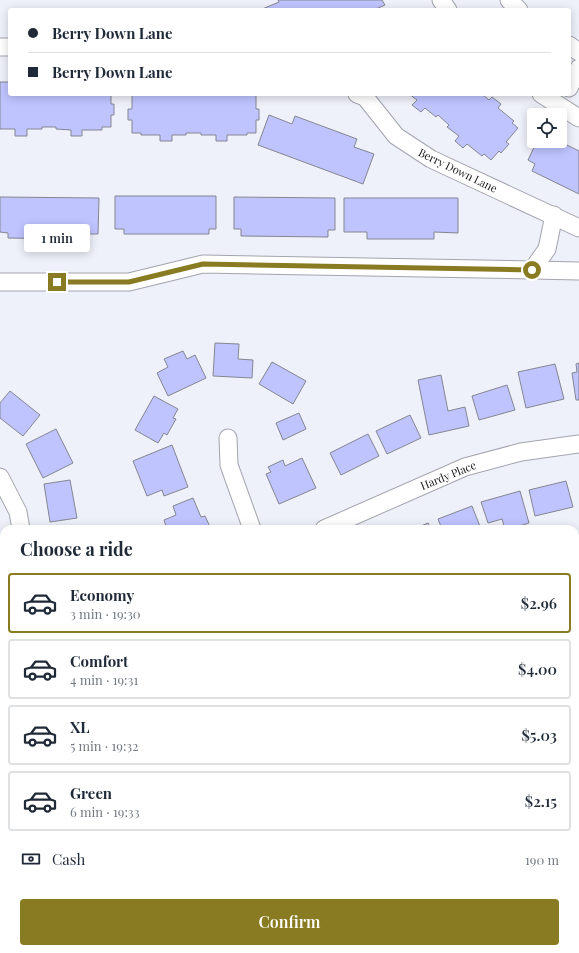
<!DOCTYPE html>
<html lang="en">
<head>
<meta charset="utf-8">
<style>
	:root { --surface:#fff; --page:#f6f6f7; --text:#1f2937; --muted:#747a83; --line:#e0e1e3; --accent:#897b21 }
	body { margin:0; font-family:"Playfair Display",serif; background:var(--page); color:var(--text); height:100vh; display:flex; flex-direction:column; font-size:15px; white-space:nowrap }
	* { box-sizing:border-box; margin:0 }
	p { font-size:13px; color:var(--muted) }
	.icon { flex:none; width:22px; height:22px; fill:none; stroke:currentColor; stroke-width:2; stroke-linecap:round; stroke-linejoin:round }
	.map { position:relative; flex:1; overflow:hidden }
	.side { position:absolute; left:0px; top:525px; width:579px; height:428px; display:flex; flex-direction:column; background:var(--surface); border-radius:12px 12px 0 0; box-shadow:0 2px 10px #0003 }
	.side>* { flex:none }
	.top-card { position:absolute; left:8px; top:8px; width:563px; height:88px; border-radius:4px; box-shadow:0 2px 10px #0003; display:grid; align-content:center; height:88px; padding:0 20px; background:var(--surface) }
	.fabs { position:absolute; left:527px; top:108px; display:grid; gap:8px }
	.fabs a { display:grid; place-items:center; width:40px; height:40px; border-radius:4px; background:var(--surface); box-shadow:0 2px 10px #0003; font-size:20px }
	.end { position:absolute; width:18px; height:18px; margin:-9px; border:5px solid #897b21; background:#fff; box-shadow:0 0 0 2px #fff }
	.from { border-radius:50% }
	.bubble { position:absolute; height:28px; border-radius:4px; background:var(--surface); box-shadow:0 2px 10px #0003; font-size:13px; font-weight:600; line-height:28px; text-align:center }
	.top-card b { display:flex; align-items:center; gap:14px; height:38px; font-size:15px }
	.top-card b+b { border-top:1px solid var(--line) }
	.top-card i { width:10px; height:10px; background:var(--text) }
	ul { padding:0; list-style:none }
	li { display:flex; align-items:center; gap:12px; height:60px; margin:0 8px 6px; padding:0 12px; border:2px solid var(--line); border-radius:4px }
	li div { flex:1 }
	li b { display:block; font-size:15px }
	li em { font-style:normal; font-weight:600 }
	li.active { border-color:var(--accent) }
	li>.icon { width:36px; height:36px; stroke-width:1.5 }
	h2 { padding:0 20px; font-size:18px; line-height:48px }
	.pay { display:flex; align-items:center; gap:10px; height:44px; padding:0 20px; font-size:15px }
	.pay p { margin-inline-start:auto }
	.primary-button { display:flex; gap:8px; margin-top:auto; padding:8px 20px }
	.primary-button a { flex:1; height:46px; border-radius:4px; background:var(--accent); color:#fff; font-size:16px; font-weight:600; line-height:46px; text-align:center }
	.map>svg:first-child { display:block }
</style>
</head>
<body>
<div class="map">
<svg width="579" height="953" viewBox="0 0 579 953">
	<rect width="100%" height="100%" fill="#eef0fa"/>
	<g fill="#bfc4ff" stroke="#84868f">
		<polygon points="278,0 382,0 385,5 376,9 376,10 260,10 279,2"/>
		<polygon points="0,82 10,82 10,94 111,94 111,104 114,104 114,115 111,115 111,127 102,127 102,130 82,130 82,136 71,136 71,130 56,129 56,127 42,127 42,129 27,129 27,136 15,136 15,129 0,129"/>
		<polygon points="132,94 256,94 256,109 259,109 259,120 256,120 256,133 247,133 247,135 227,135 227,141 216,141 216,135 201,135 201,133 186,133 186,135 172,135 172,141 160,141 160,135 141,135 141,133 132,133 132,120 128,120 128,109 132,109"/>
		<polygon points="409,94 482,94 489,100 492,97 501,104 498,108 514,121 512,123 518,128 506,142 509,144 501,153 499,151 491,160 484,154 482,156 467,144 463,148 455,141 459,136 447,127 449,125 438,115 436,117 425,108 421,112 412,105 417,100"/>
		<polygon points="269,115 292,124 295,116 357,139 354,147 374,154 363,184 258,145"/>
		<polygon points="537,141 559,141 579,151 579,194 532,171 535,164 528,160"/>
		<polygon points="115,196 216,196 216,229 209,229 209,234 124,234 124,229 115,229"/>
		<polygon points="0,197 99,198 98,234 75,234 75,239 8,238 8,233 0,232"/>
		<polygon points="234,197 335,198 335,230 328,230 328,237 241,236 241,229 234,229"/>
		<polygon points="344,198 458,198 458,233 434,232 434,239 367,239 367,232 344,232"/>
		<polygon points="215,343 239,344 238,359 253,360 252,378 213,376"/>
		<polygon points="183,351 187,359 195,355 206,378 168,396 157,373 168,367 164,359"/>
		<polygon points="272,362 306,381 293,404 259,384"/>
		<polygon points="579,363 579,400 576,400 572,373 577,372 576,364"/>
		<polygon points="555,364 564,399 526,408 518,372"/>
		<polygon points="441,375 448,411 465,407 469,426 429,435 418,380"/>
		<polygon points="507,385 515,410 479,420 472,396"/>
		<polygon points="10,391 40,415 23,436 0,418 0,403"/>
		<polygon points="154,396 178,409 173,418 176,419 167,435 164,433 158,443 135,430"/>
		<polygon points="299,413 306,429 283,440 276,423"/>
		<polygon points="410,415 421,438 387,454 376,431"/>
		<polygon points="56,429 73,463 43,478 26,444"/>
		<polygon points="368,434 379,456 341,475 330,453"/>
		<polygon points="172,445 188,487 164,496 162,490 147,496 133,461"/>
		<polygon points="302,458 316,488 279,504 266,474 271,472 268,467 283,460 285,466"/>
		<polygon points="70,480 77,518 50,522 44,484"/>
		<polygon points="566,481 573,507 535,516 529,490"/>
		<polygon points="520,491 529,523 510,529 505,529 502,519 488,523 481,502"/>
		<polygon points="193,498 201,517 205,516 211,529 167,529 164,520 176,515 173,506"/>
		<polygon points="472,506 481,529 442,529 438,519"/>
		<polygon points="428,523 431,529 414,529"/>
		<polygon points="575,594 579,595 579,623 575,623"/>
		<polygon points="0,677 4,677 4,704 2,704"/>
		<polygon points="579,708 579,732 576,733 575,709"/>
		<polygon points="2,788 4,788 4,825 0,825 0,799 3,799"/>
		<rect x="575" y="852" width="4" height="25"/>
		<rect x="0" y="908" width="4" height="25"/>
		<polygon points="326,949 366,949 368,953 328,953"/>
	</g>
	<g fill="none" stroke-linecap="round" stroke-linejoin="round">
		<g stroke="#a3a4ae" stroke-width="19">
			<g id="minor">
				<polyline points="441,0 448,10"/>
				<polyline points="509,0 519,10"/>
				<polyline points="569,45 579,52"/>
				<polyline points="0,47 10,47"/>
				<polyline points="569,88 579,68"/>
				<polyline points="357,94 365,97 396,136 431,159 579,228"/>
				<polyline points="541,94 579,118"/>
				<polyline points="532,270 579,271"/>
				<polyline points="0,282 129,282 203,264 532,270 547,249 554,215"/>
				<polyline points="228,438 229,465 252,529"/>
				<polyline points="0,477 18,512 21,529"/>
				<polyline points="324,529 465,467 521,452 579,444"/>
				<polyline points="0,638 4,637"/>
				<polyline points="575,669 579,668"/>
				<polyline points="0,867 4,867"/>
				<polyline points="575,916 579,916"/>
				<polyline points="472,953 480,949"/>
			</g>
		</g>
		<use href="#minor" stroke="#fff" stroke-width="17"/>
	</g>
	<g fill="none" stroke-linecap="round" stroke-linejoin="round">
		<polyline stroke="#897b21" stroke-width="5" points="57,282 129,282 203,264 532,270"/>
	</g>
	<g text-anchor="middle" dominant-baseline="central" stroke-width="3" stroke-linejoin="round" paint-order="stroke">
		<g font-size="11" fill="#131417" stroke="#fff">
			<text transform="translate(458 170) rotate(26)">Berry Down Lane</text>
			<text transform="translate(448 475) rotate(-22)">Hardy Place</text>
		</g>
	</g>
</svg>
<div class="fabs">
<a><svg class="icon" aria-label="locate" viewBox="0 0 24 24"><circle cx="12" cy="12" r="6"/><path d="M12 2v4M12 18v4M2 12h4M18 12h4"/></svg></a>
</div>
<i class="end from" style="left:532px;top:270px"></i>
<i class="end" style="left:57px;top:282px"></i>
<div class="bubble" style="left:24px;top:224px;width:66px">1 min</div>
<div class="top-card">
<b><i class="from"></i>Berry Down Lane</b>
<b><i></i>Berry Down Lane</b>
</div>
<section class="side">
<h2>Choose a ride</h2>
<ul>
<li class="active"><svg class="icon" aria-label="car" viewBox="0 0 24 24"><path d="M5 17H2v-5l4-1 3-4h7l3 4 3 1v5h-3M9 17h6M6 11h13"/><circle cx="7" cy="17" r="2"/><circle cx="17" cy="17" r="2"/></svg><div><b>Economy</b><p>3 min · 19:30</p></div><em>$2.96</em></li>
<li><svg class="icon" aria-label="car" viewBox="0 0 24 24"><path d="M5 17H2v-5l4-1 3-4h7l3 4 3 1v5h-3M9 17h6M6 11h13"/><circle cx="7" cy="17" r="2"/><circle cx="17" cy="17" r="2"/></svg><div><b>Comfort</b><p>4 min · 19:31</p></div><em>$4.00</em></li>
<li><svg class="icon" aria-label="car" viewBox="0 0 24 24"><path d="M5 17H2v-5l4-1 3-4h7l3 4 3 1v5h-3M9 17h6M6 11h13"/><circle cx="7" cy="17" r="2"/><circle cx="17" cy="17" r="2"/></svg><div><b>XL</b><p>5 min · 19:32</p></div><em>$5.03</em></li>
<li><svg class="icon" aria-label="car" viewBox="0 0 24 24"><path d="M5 17H2v-5l4-1 3-4h7l3 4 3 1v5h-3M9 17h6M6 11h13"/><circle cx="7" cy="17" r="2"/><circle cx="17" cy="17" r="2"/></svg><div><b>Green</b><p>6 min · 19:33</p></div><em>$2.15</em></li>
</ul>
<div class="pay"><svg class="icon" aria-label="cash" viewBox="0 0 24 24"><path d="M3 7h18v10H3z"/><circle cx="12" cy="12" r="2"/></svg>Cash<p>190 m</p></div>
<div class="primary-button"><a>Confirm</a></div>
</section>
</div>
</body>
</html>
